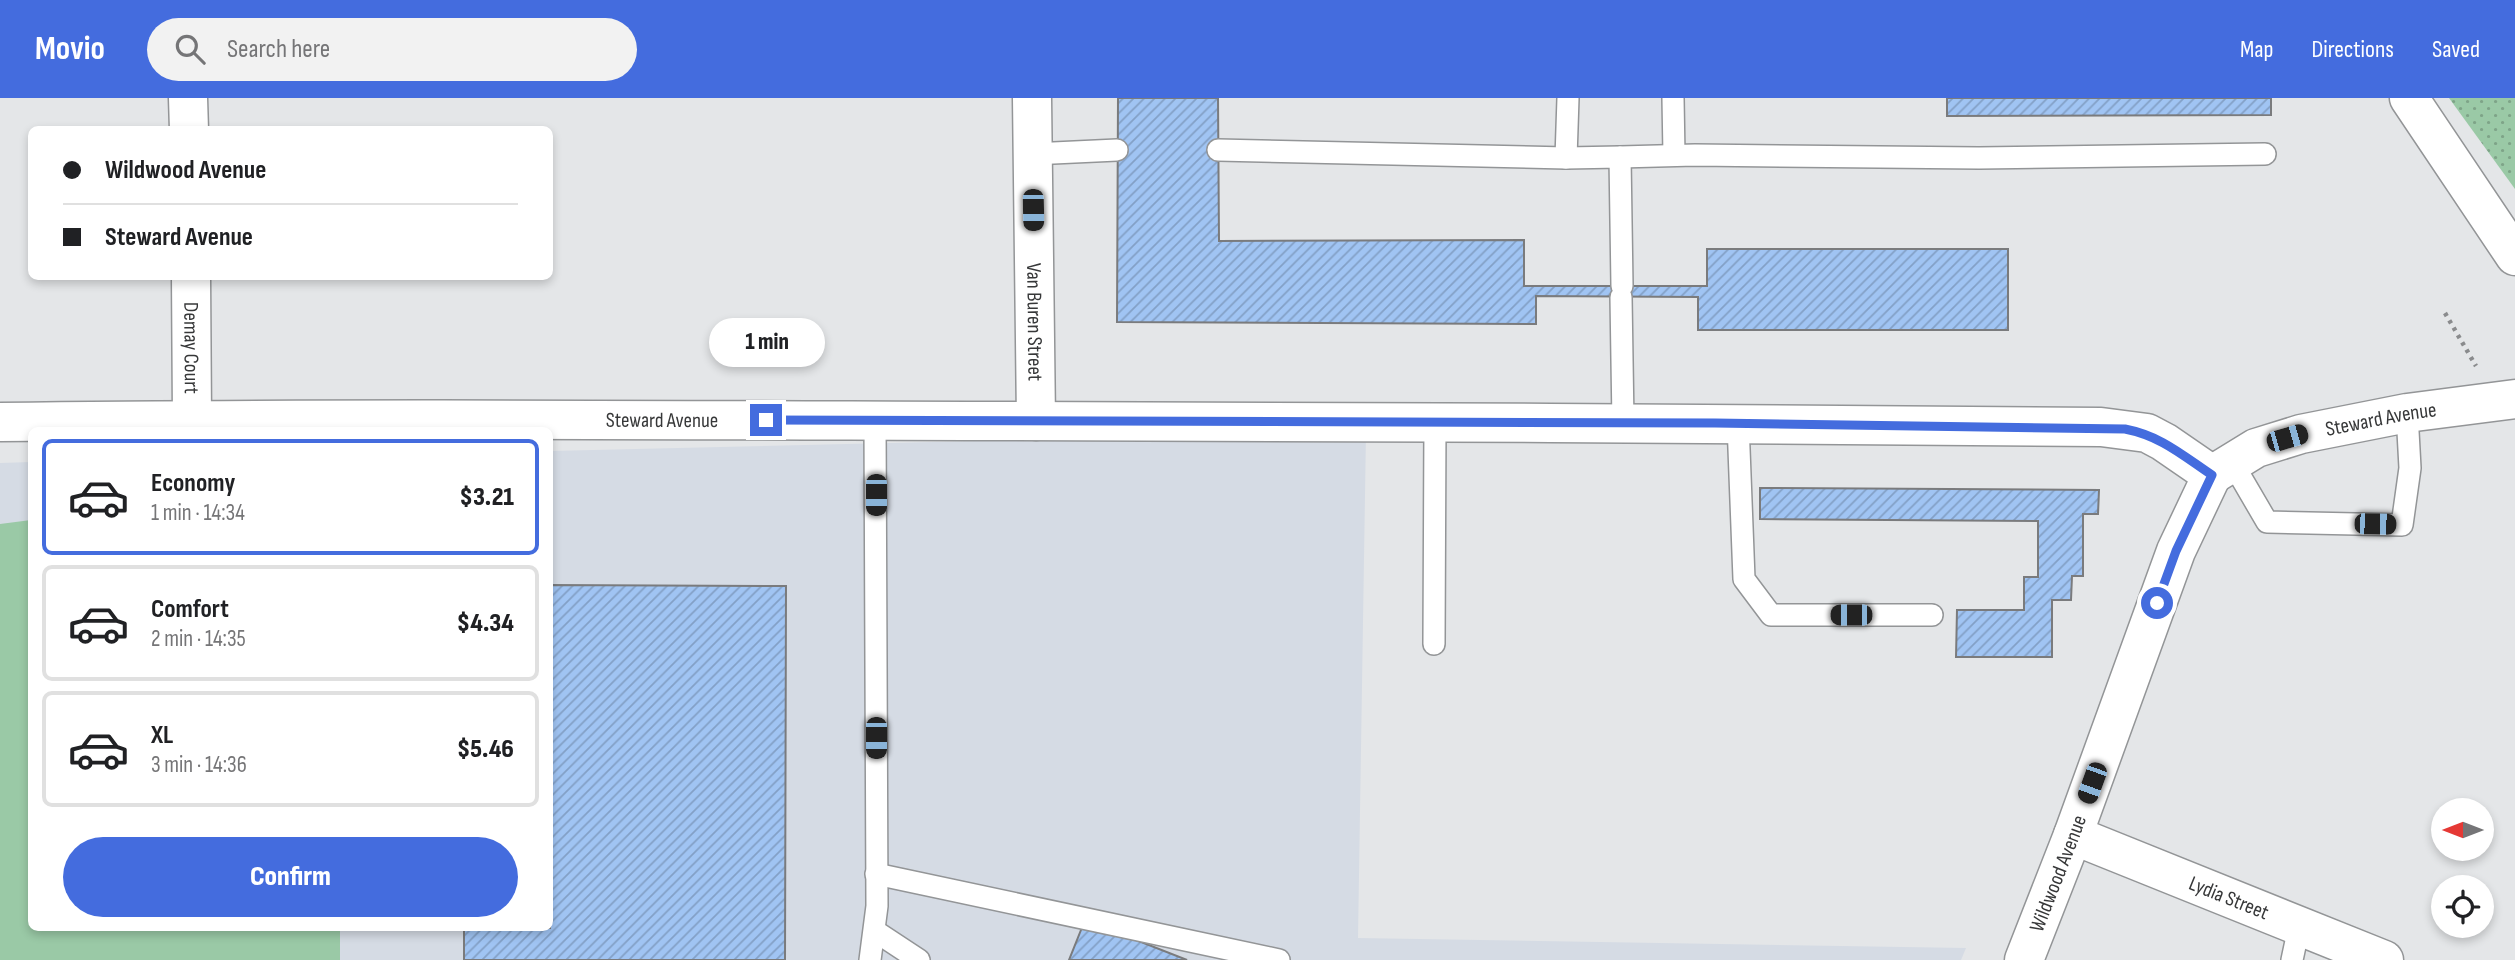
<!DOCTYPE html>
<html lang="en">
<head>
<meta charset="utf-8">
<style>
	:root { --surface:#fff; --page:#f2f2f2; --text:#202124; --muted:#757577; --line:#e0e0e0; --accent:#446cde }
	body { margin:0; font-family:"Sofia Sans Condensed",sans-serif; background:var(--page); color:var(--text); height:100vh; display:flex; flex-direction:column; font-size:26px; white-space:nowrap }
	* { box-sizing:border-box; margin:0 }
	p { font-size:23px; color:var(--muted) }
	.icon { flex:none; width:38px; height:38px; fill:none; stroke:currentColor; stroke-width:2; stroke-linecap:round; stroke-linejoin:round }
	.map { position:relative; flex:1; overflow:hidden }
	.details { position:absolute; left:28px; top:329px; width:525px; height:504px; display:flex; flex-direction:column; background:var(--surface); border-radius:10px; box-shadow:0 4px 10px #0003 }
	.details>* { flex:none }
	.guide { position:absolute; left:28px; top:28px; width:525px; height:154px; border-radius:10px; box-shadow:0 4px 10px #0003; display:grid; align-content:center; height:154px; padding:0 35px; background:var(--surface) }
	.needle { width:46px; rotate:270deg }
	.tools { position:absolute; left:2431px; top:700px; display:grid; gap:14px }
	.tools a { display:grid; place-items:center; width:63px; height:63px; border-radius:50%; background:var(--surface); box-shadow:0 4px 10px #0003; font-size:35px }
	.end { position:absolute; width:32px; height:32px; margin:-16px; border:9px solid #446cde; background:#fff; box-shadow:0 0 0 4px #fff }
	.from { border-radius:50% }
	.bubble { position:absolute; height:49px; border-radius:24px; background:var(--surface); box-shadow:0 4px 10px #0003; font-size:23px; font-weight:800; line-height:49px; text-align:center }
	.car { position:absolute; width:21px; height:42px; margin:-21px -10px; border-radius:9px; box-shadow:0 0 5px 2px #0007; background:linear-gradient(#222 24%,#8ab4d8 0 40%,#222 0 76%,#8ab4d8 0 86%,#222 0) }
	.guide b { display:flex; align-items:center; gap:24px; height:66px; font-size:26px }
	.guide b+b { border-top:2px solid var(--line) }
	.guide i { width:18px; height:18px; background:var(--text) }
	ul { padding:12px 0 0; list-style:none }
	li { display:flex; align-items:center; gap:21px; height:116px; margin:0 14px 10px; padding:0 21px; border:4px solid var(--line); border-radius:10px }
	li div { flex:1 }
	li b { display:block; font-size:26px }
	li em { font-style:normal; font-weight:800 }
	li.selected { border-color:var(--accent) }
	li>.icon { width:63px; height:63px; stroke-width:1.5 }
	.button { display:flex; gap:14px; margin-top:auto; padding:14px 35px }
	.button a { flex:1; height:80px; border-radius:42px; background:var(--accent); color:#fff; font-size:28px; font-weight:800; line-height:80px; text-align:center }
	header { display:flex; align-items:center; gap:42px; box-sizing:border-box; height:98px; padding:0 35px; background:var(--accent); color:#fff }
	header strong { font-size:33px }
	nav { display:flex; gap:38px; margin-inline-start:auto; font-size:24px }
	.search { width:490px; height:63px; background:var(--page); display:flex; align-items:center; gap:18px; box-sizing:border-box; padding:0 24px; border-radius:38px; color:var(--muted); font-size:26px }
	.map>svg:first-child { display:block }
</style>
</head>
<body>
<header>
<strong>Movio</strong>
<div class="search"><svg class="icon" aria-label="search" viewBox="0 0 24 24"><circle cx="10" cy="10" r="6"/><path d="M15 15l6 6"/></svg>Search here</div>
<nav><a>Map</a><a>Directions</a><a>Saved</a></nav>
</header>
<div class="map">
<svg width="2515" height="862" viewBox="0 0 2515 862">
	<defs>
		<pattern id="park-dots" width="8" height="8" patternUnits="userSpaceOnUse" patternTransform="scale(1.75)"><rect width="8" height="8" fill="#9ac9a6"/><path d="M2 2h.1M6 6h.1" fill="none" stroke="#7ea488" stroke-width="1.8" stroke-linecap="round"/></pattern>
		<pattern id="building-hatch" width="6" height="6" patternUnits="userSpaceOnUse" patternTransform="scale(1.75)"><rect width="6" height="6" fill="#a0c4f3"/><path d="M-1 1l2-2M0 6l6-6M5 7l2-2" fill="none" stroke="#83a0c6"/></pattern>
	</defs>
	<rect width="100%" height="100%" fill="#e4e6e8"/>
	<polygon fill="#d5dbe4" points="1366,334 1358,840 1966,850 1961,862 0,862 0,365 31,364 32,830 550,830 550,353"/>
	<polygon fill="#9ac9a6" points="31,422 32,830 340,830 340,862 0,862 0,426"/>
	<polygon fill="url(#park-dots)" points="2449,0 2515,0 2515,91"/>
	<g fill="url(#building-hatch)" stroke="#7a7b7d" stroke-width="2">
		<polygon points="1118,0 1218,0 1219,143 1524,142 1524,188 1707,188 1707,151 2008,151 2008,232 1698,232 1698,199 1536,198 1536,226 1117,224"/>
		<polygon points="1947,0 2271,0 2271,17 1947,18"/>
		<polygon points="1760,390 2099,392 2098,416 2083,416 2083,478 2072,478 2071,502 2052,502 2052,559 1956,559 1957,512 2024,512 2024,479 2038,479 2038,423 1760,421"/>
		<polygon points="550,487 786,488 785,862 464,862 464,830 550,830"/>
		<polygon points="1085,822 1187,862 1069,862"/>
	</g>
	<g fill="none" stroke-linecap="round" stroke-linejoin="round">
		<g stroke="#939597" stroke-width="24">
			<g id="lane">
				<polyline points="1673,0 1674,57"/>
				<polyline points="1218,52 1566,60 1620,59 1622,188"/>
				<polyline points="1032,56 1117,52"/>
				<polyline points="1620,59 1695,57 1979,60 2265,56"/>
				<polyline points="1566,60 1568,0"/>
				<polyline points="1621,199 1623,325"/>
				<polyline points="1738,325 1744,481 1771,517 1932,517"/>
				<polyline points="2232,364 2267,424 2402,427 2410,370 2407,315"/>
				<polyline points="1434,546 1435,325"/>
				<polyline points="876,776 1279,862"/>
				<polyline points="875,833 919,862"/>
				<polyline points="870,862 877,808 875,322"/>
				<polyline points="2292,862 2299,829"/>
			</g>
		</g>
		<g stroke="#939597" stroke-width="41">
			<g id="street">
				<polyline points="188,0 189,32"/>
				<path id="s1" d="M1032,0l4,323"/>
				<path id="s2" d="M191,178l1,143"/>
				<path id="s3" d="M2073,737l311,125"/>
			</g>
		</g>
		<g stroke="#939597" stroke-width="41">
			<g id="secondary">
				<path id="s4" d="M0,324c331,-4 662,-2 993,-1 369,1 739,2 1108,6l46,6 17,9 48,33"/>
				<path id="s5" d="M2212,377l44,-27 45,-14 106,-21 108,-14"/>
				<path id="s6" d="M2024,862l49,-125 103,-284 36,-76"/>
			</g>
		</g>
		<g stroke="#939597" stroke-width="41">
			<polyline id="primary" points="2409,0 2515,158"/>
		</g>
		<polyline stroke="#8a8b8d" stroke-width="4.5" stroke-dasharray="3.5 5" stroke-linecap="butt" points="2445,215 2476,268"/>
		<use href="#lane" stroke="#fff" stroke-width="21"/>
		<use href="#street" stroke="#fff" stroke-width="38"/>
		<use href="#secondary" stroke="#fff" stroke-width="38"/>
		<use href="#primary" stroke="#fff" stroke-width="38"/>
	</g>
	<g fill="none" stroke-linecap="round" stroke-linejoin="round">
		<path stroke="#446cde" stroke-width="9" d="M766,322l949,3 410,6c36,7 57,26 87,46l-36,76 -19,52"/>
	</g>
	<g text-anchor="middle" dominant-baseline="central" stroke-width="5" stroke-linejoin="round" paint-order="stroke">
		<g font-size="21" fill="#373839" stroke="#e4e6e8">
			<text stroke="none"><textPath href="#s1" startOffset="224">Van Buren Street</textPath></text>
			<text stroke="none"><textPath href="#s2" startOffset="72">Demay Court</textPath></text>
			<text stroke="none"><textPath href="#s5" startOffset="180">Steward Avenue</textPath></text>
			<text stroke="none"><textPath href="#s4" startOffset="662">Steward Avenue</textPath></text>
			<text stroke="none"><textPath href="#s6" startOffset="93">Wildwood Avenue</textPath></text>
			<text stroke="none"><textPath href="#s3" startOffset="168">Lydia Street</textPath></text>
		</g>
	</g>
</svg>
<div class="tools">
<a><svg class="needle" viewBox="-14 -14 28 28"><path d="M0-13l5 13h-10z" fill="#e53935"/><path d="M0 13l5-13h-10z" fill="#757577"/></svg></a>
<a><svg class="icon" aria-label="locate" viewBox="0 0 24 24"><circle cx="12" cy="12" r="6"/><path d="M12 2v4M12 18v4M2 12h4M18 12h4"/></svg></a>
</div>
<i class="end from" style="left:2157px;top:505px"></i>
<i class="end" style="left:766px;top:322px"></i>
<div class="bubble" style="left:709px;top:220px;width:116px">1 min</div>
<i class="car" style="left:1033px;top:112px;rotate:179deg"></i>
<i class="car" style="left:2287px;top:340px;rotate:74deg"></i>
<i class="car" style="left:876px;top:397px;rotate:180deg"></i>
<i class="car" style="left:2375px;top:426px;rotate:91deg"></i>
<i class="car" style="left:1851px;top:517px;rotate:270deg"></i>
<i class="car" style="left:876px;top:640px;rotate:180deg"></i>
<i class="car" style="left:2092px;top:685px;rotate:200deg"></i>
<div class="guide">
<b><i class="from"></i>Wildwood Avenue</b>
<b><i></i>Steward Avenue</b>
</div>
<section class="details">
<ul>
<li class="selected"><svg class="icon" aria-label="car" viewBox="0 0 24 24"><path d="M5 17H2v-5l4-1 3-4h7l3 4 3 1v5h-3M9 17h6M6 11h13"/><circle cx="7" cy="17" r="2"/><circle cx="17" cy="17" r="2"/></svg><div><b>Economy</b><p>1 min · 14:34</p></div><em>$3.21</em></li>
<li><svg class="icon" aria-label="car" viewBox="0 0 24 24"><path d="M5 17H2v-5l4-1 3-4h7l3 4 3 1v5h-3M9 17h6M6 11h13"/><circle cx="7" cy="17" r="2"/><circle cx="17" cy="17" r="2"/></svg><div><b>Comfort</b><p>2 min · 14:35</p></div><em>$4.34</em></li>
<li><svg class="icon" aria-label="car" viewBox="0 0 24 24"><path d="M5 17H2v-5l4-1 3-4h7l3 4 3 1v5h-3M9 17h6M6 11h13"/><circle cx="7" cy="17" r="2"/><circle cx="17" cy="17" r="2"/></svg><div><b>XL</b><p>3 min · 14:36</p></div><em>$5.46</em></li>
</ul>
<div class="button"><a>Confirm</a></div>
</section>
</div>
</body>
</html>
